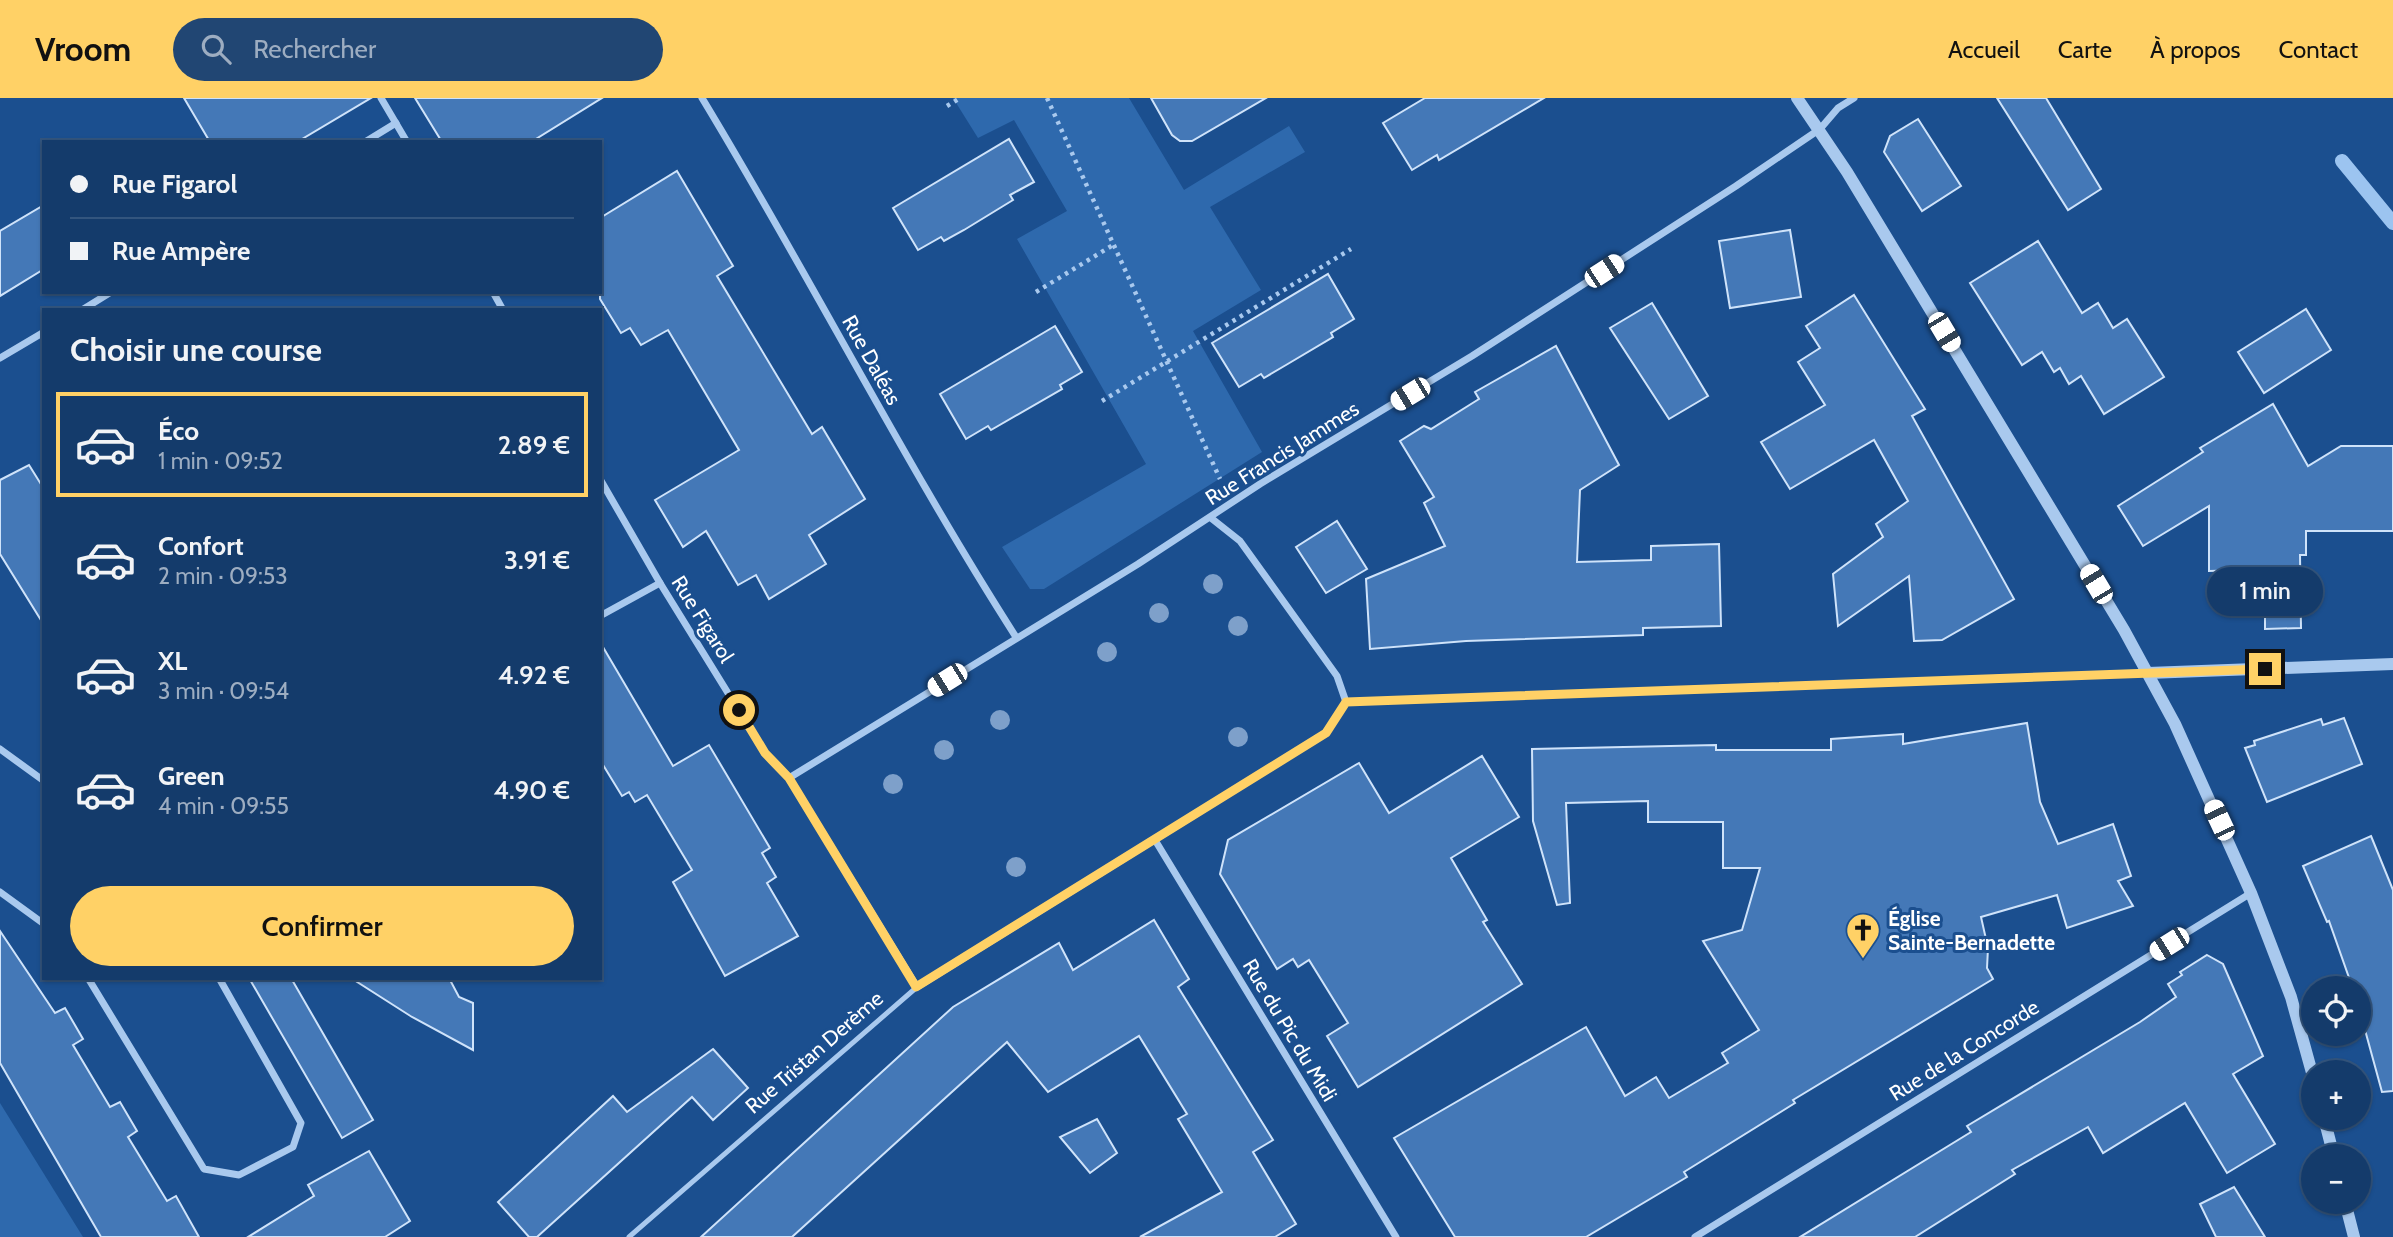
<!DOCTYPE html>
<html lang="fr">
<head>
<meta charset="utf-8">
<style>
	:root { --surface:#143b6b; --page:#214673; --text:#f1f3f6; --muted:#9dadc1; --line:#33557e; --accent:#ffd166 }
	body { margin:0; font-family:Cabin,sans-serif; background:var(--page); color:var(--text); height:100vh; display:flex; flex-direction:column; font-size:26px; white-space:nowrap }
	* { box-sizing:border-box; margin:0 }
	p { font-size:23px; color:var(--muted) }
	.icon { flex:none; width:38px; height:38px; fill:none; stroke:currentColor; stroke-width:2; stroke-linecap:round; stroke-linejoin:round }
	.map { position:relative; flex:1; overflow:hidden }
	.sheet { position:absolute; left:42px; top:210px; width:560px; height:672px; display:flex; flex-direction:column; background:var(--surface); border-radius:0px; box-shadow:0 2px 5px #0004,0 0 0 2px var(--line) }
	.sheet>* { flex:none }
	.hud { position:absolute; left:42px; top:42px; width:560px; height:154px; border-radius:0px; box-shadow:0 2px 5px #0004,0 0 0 2px var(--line); display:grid; align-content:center; height:154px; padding:0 28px; background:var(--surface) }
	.fabs { position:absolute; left:2301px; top:878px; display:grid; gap:14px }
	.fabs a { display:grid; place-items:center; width:70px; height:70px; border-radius:50%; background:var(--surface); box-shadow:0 2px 5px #0004,0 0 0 2px var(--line); font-size:35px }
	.end { position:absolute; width:32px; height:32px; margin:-16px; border:9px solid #ffd166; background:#111; box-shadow:0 0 0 4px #111 }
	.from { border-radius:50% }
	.bubble { position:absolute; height:49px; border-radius:24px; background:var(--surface); box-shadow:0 2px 5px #0004,0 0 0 2px var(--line); font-size:23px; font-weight:600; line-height:49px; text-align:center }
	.car { position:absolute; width:21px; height:42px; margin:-21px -10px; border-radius:9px; box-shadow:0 0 5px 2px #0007; background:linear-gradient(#fff 24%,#345 0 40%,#fff 0 76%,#345 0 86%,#fff 0) }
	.hud b { display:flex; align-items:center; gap:24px; height:66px; font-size:26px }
	.hud b+b { border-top:2px solid var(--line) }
	.hud i { width:18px; height:18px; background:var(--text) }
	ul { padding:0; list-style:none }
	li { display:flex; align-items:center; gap:21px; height:105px; margin:0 14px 10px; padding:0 14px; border:4px solid transparent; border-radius:0px }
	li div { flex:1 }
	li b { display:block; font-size:26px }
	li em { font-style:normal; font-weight:600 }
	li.selected { border-color:var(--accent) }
	li>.icon { width:63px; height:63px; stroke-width:1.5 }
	h2 { padding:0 28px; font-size:32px; line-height:84px }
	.primary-button { display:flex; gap:14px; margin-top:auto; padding:14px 28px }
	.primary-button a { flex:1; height:80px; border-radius:42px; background:var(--accent); color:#111; font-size:28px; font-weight:600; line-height:80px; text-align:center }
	header { display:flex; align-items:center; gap:42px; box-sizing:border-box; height:98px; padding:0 35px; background:var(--accent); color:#111 }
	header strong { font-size:33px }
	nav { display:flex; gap:38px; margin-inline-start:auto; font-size:24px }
	.search { width:490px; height:63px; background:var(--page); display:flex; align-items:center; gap:18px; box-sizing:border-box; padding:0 24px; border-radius:38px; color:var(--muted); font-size:26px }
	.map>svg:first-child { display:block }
</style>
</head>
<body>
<header>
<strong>Vroom</strong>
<div class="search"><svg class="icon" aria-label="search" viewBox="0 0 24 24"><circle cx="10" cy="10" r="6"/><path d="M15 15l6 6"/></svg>Rechercher</div>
<nav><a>Accueil</a><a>Carte</a><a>À propos</a><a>Contact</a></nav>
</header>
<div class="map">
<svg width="2393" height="1139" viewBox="0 0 2393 1139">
	<rect width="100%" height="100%" fill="#1b4f8f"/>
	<g fill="#2e69ad">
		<polygon points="953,0 1129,0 1184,92 1289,28 1305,54 1210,109 1261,192 1193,233 1262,354 1044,491 1030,491 1002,449 1146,366 1017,141 1067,113 1014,22 978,40"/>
		<polygon points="0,1005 83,1139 0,1139"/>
	</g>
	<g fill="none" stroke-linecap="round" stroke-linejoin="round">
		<polyline stroke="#9cc4f0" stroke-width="14" points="2342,63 2393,125"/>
	</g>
	<g fill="#4478b7" stroke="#cfe3fa" stroke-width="2">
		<polygon points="184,0 371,0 297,44 210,44"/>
		<polygon points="415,0 602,0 531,44 442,44"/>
		<polygon points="1151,0 1266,0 1192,43 1180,43 1172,37"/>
		<polygon points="1425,0 1544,0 1439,62 1437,57 1412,72 1383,25"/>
		<polygon points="1997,0 2046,0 2101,91 2068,112"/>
		<polygon points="1918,21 1961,88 1922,113 1884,54 1890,38"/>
		<polygon points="1009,41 1034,84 1010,97 1013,102 964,132 944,143 941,139 918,152 893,110"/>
		<polygon points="677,73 733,168 717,178 812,336 822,329 865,401 809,437 826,466 769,501 756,477 738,487 706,433 683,449 655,402 739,352 668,232 641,247 630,230 621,235 600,201 600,120"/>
		<polygon points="44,107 44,171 0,198 0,133"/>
		<polygon points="1790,132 1801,199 1730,210 1719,143"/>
		<polygon points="2038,143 2082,215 2098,205 2113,230 2127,221 2164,279 2104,316 2081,278 2069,286 2060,270 2054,274 2042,254 2022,267 1970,185"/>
		<polygon points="1328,176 1354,221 1331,235 1333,239 1286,267 1264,280 1261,276 1239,289 1212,245"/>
		<polygon points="1854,197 1925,311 1912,318 2014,501 1942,542 1914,543 1909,478 1838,528 1833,476 1883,439 1876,426 1908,403 1874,342 1790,391 1761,344 1825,307 1798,264 1820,250 1806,228"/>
		<polygon points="1652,205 1708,298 1669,321 1610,230"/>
		<polygon points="2306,211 2331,252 2264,295 2238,254"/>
		<polygon points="1055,228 1082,274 1060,287 1062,291 991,332 988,328 966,341 940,296"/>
		<polygon points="1556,248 1619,367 1580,392 1577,464 1651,462 1651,448 1719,446 1721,528 1643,530 1643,537 1466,543 1370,551 1366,481 1445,448 1424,405 1434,399 1400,343 1424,328 1431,331 1479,301 1475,294"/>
		<polygon points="2273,306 2308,368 2341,348 2393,348 2393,433 2306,433 2306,457 2300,457 2301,530 2265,531 2265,513 2243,513 2242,472 2209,473 2209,408 2143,448 2118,408 2203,354 2200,350"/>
		<polygon points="29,367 44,391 44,527 0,456 0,382"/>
		<polygon points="1337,423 1367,471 1326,495 1296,449"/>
		<polygon points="600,544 673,668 709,647 770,750 762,755 776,779 767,785 798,838 725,878 673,784 692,772 647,697 635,704 629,694 622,698 600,662"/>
		<polygon points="2344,620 2362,666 2267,704 2245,650 2255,647 2254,643 2321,621 2323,627"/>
		<polygon points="2027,625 2040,704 2058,746 2113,726 2131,778 2118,783 2133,808 2067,830 2057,797 1981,819 1988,850 1987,870 1993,881 1793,1002 1795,1005 1684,1074 1687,1079 1586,1139 1455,1139 1394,1040 1586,929 1625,998 1656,979 1669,1000 1728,965 1722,955 1759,932 1703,843 1742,832 1760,770 1723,770 1723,724 1648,724 1648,703 1566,705 1570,805 1557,807 1533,723 1532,651 1716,647 1716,652 1831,652 1831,641 1903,636 1903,646"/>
		<polygon points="1482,658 1519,719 1451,760 1487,822 1483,824 1522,886 1358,989 1327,938 1348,925 1309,862 1298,869 1293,861 1277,871 1220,776 1228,742 1359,665 1389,715"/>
		<polygon points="2371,738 2393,792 2393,993 2382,994 2359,910 2359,891 2353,891 2329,823 2327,824 2303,768"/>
		<polygon points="1154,822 1189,881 1178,889 1273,1042 1253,1054 1296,1126 1275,1139 1140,1139 1222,1094 1178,1021 1187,1016 1139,938 1048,994 1007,944 792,1139 701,1139 953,909 1059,845 1073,872"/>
		<polygon points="0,833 55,915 65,910 83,941 73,947 110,1009 120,1004 137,1033 128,1039 167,1103 176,1098 199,1139 101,1139 0,965"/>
		<polygon points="2207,857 2223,866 2263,958 2233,976 2275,1046 2227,1075 2185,1005 2103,1055 2088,1029 2012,1072 2015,1076 1915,1139 1800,1139 1971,1034 1967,1028 2140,924 2176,899 2168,886 2182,877 2180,874"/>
		<polygon points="249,880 291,880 373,1022 342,1040"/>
		<polygon points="351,880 449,880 459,899 473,905 473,952 412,919"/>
		<polygon points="713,951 748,990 713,1022 692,999 537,1139 529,1139 498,1104 613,998 627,1014"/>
		<polygon points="1097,1021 1117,1055 1090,1075 1060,1039"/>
		<polygon points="369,1053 410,1123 385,1139 248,1139 314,1098 308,1087"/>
		<polygon points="2234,1089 2265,1139 2216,1139 2200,1106"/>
	</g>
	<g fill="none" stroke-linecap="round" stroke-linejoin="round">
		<g stroke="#a9c9ee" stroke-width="4.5" stroke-dasharray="3.5 5" stroke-linecap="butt">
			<polyline points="1047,0 1220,381"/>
			<polyline points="947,8 960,0"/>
			<polyline points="1036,194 1113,147"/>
			<polyline points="1102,303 1351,151"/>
		</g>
		<polyline stroke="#a9c9ee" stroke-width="5" points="629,1139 917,889"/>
		<g stroke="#a9c9ee" stroke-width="7">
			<polyline points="381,0 407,44"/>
			<path d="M702,0c108,178 202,364 314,539"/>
			<polyline points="365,44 396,25"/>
			<polyline points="493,194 503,212"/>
			<polyline points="82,212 111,194"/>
			<polyline points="0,260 44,234"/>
			<polyline points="600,381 660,485 765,655 789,680 917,889 1326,635 1346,604"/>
			<polyline points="1211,420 1240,443 1337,578 1346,604"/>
			<polyline points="600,518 660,485"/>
			<polyline points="1346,604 2148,575"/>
			<polyline points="0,651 44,683"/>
			<polyline points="789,680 1138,466 1260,386 1472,258 1736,88 1820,31 1838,10 1854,0"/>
			<polyline points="1155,742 1396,1139"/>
			<polyline points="0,794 44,826"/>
			<polyline points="88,880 204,1071 239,1077 293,1049 301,1025 219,880"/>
			<polyline points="1695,1139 2251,795"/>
		</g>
		<g stroke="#a9c9ee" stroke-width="12">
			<polyline points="1797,0 1847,74 2124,532 2175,626 2251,795 2291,899 2314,982"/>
			<polyline points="2148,575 2393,566"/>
			<polyline points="2324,1020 2334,1059"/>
			<polyline points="2345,1104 2354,1139"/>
		</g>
	</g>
	<g fill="#7ea0ca">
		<circle cx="1213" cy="486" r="10"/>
		<circle cx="1159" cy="515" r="10"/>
		<circle cx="1238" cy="528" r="10"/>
		<circle cx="1107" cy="554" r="10"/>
		<circle cx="1000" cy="622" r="10"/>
		<circle cx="1238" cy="639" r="10"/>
		<circle cx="944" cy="652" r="10"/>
		<circle cx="893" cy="686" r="10"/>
		<circle cx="1016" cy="769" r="10"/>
	</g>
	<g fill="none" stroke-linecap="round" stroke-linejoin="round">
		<polyline stroke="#ffd166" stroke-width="9" points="739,612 765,655 789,680 916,889 1326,635 1346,604 2265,571"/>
	</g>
	<defs>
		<g id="church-pin" transform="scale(1.75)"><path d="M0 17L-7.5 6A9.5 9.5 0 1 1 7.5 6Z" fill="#ffd166" stroke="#1b4f8f"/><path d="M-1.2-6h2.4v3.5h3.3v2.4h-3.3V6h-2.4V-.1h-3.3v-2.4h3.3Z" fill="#111"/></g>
	</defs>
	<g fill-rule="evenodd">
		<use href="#church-pin" x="1863" y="832"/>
	</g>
	<g text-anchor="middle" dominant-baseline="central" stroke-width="6" stroke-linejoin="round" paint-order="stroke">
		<g font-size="21" fill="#fff" stroke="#1b4f8f">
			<text transform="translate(872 262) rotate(61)">Rue Daléas</text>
			<text transform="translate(1282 355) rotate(-32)">Rue Francis Jammes</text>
			<text transform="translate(703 521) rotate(58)">Rue Figarol</text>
			<text transform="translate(1290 932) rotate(59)">Rue du Pic du Midi</text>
			<text transform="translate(1964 952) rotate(-32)">Rue de la Concorde</text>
			<text transform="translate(814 954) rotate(-41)">Rue Tristan Derème</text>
		</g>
		<g font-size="21" font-weight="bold" fill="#fff" stroke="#1b4f8f" text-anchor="start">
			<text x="1888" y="820">Église<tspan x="1888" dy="24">Sainte-Bernadette</tspan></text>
		</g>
	</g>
</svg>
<div class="fabs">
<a><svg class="icon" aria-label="locate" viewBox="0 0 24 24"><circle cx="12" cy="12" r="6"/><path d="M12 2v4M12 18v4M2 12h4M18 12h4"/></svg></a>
<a>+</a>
<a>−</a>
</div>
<i class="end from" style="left:739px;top:612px"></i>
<i class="end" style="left:2265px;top:571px"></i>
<div class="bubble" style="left:2207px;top:469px;width:116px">1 min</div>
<i class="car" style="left:1604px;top:173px;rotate:57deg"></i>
<i class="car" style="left:1944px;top:234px;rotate:149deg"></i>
<i class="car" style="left:1410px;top:296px;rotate:239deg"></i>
<i class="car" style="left:2096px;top:486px;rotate:329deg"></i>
<i class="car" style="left:947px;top:582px;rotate:238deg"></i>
<i class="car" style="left:2219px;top:722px;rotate:335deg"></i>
<i class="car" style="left:2169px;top:846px;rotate:238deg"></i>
<div class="hud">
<b><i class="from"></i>Rue Figarol</b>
<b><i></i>Rue Ampère</b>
</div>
<section class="sheet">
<h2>Choisir une course</h2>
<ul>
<li class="selected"><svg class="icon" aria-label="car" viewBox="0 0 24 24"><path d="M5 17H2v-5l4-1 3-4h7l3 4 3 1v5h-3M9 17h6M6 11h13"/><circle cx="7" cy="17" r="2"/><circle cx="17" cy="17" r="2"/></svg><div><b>Éco</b><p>1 min · 09:52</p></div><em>2.89 €</em></li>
<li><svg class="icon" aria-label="car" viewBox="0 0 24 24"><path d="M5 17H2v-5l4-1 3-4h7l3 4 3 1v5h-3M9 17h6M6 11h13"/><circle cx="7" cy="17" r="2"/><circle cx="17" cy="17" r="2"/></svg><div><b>Confort</b><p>2 min · 09:53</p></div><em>3.91 €</em></li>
<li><svg class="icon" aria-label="car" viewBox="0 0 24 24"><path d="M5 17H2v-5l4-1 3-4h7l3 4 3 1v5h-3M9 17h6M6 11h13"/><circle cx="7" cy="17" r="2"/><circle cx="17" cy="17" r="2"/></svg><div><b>XL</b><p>3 min · 09:54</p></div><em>4.92 €</em></li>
<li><svg class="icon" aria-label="car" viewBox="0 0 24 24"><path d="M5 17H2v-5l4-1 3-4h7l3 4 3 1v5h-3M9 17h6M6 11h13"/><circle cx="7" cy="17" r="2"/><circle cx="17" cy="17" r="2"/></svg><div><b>Green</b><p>4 min · 09:55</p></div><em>4.90 €</em></li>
</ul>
<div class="primary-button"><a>Confirmer</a></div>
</section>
</div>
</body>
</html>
